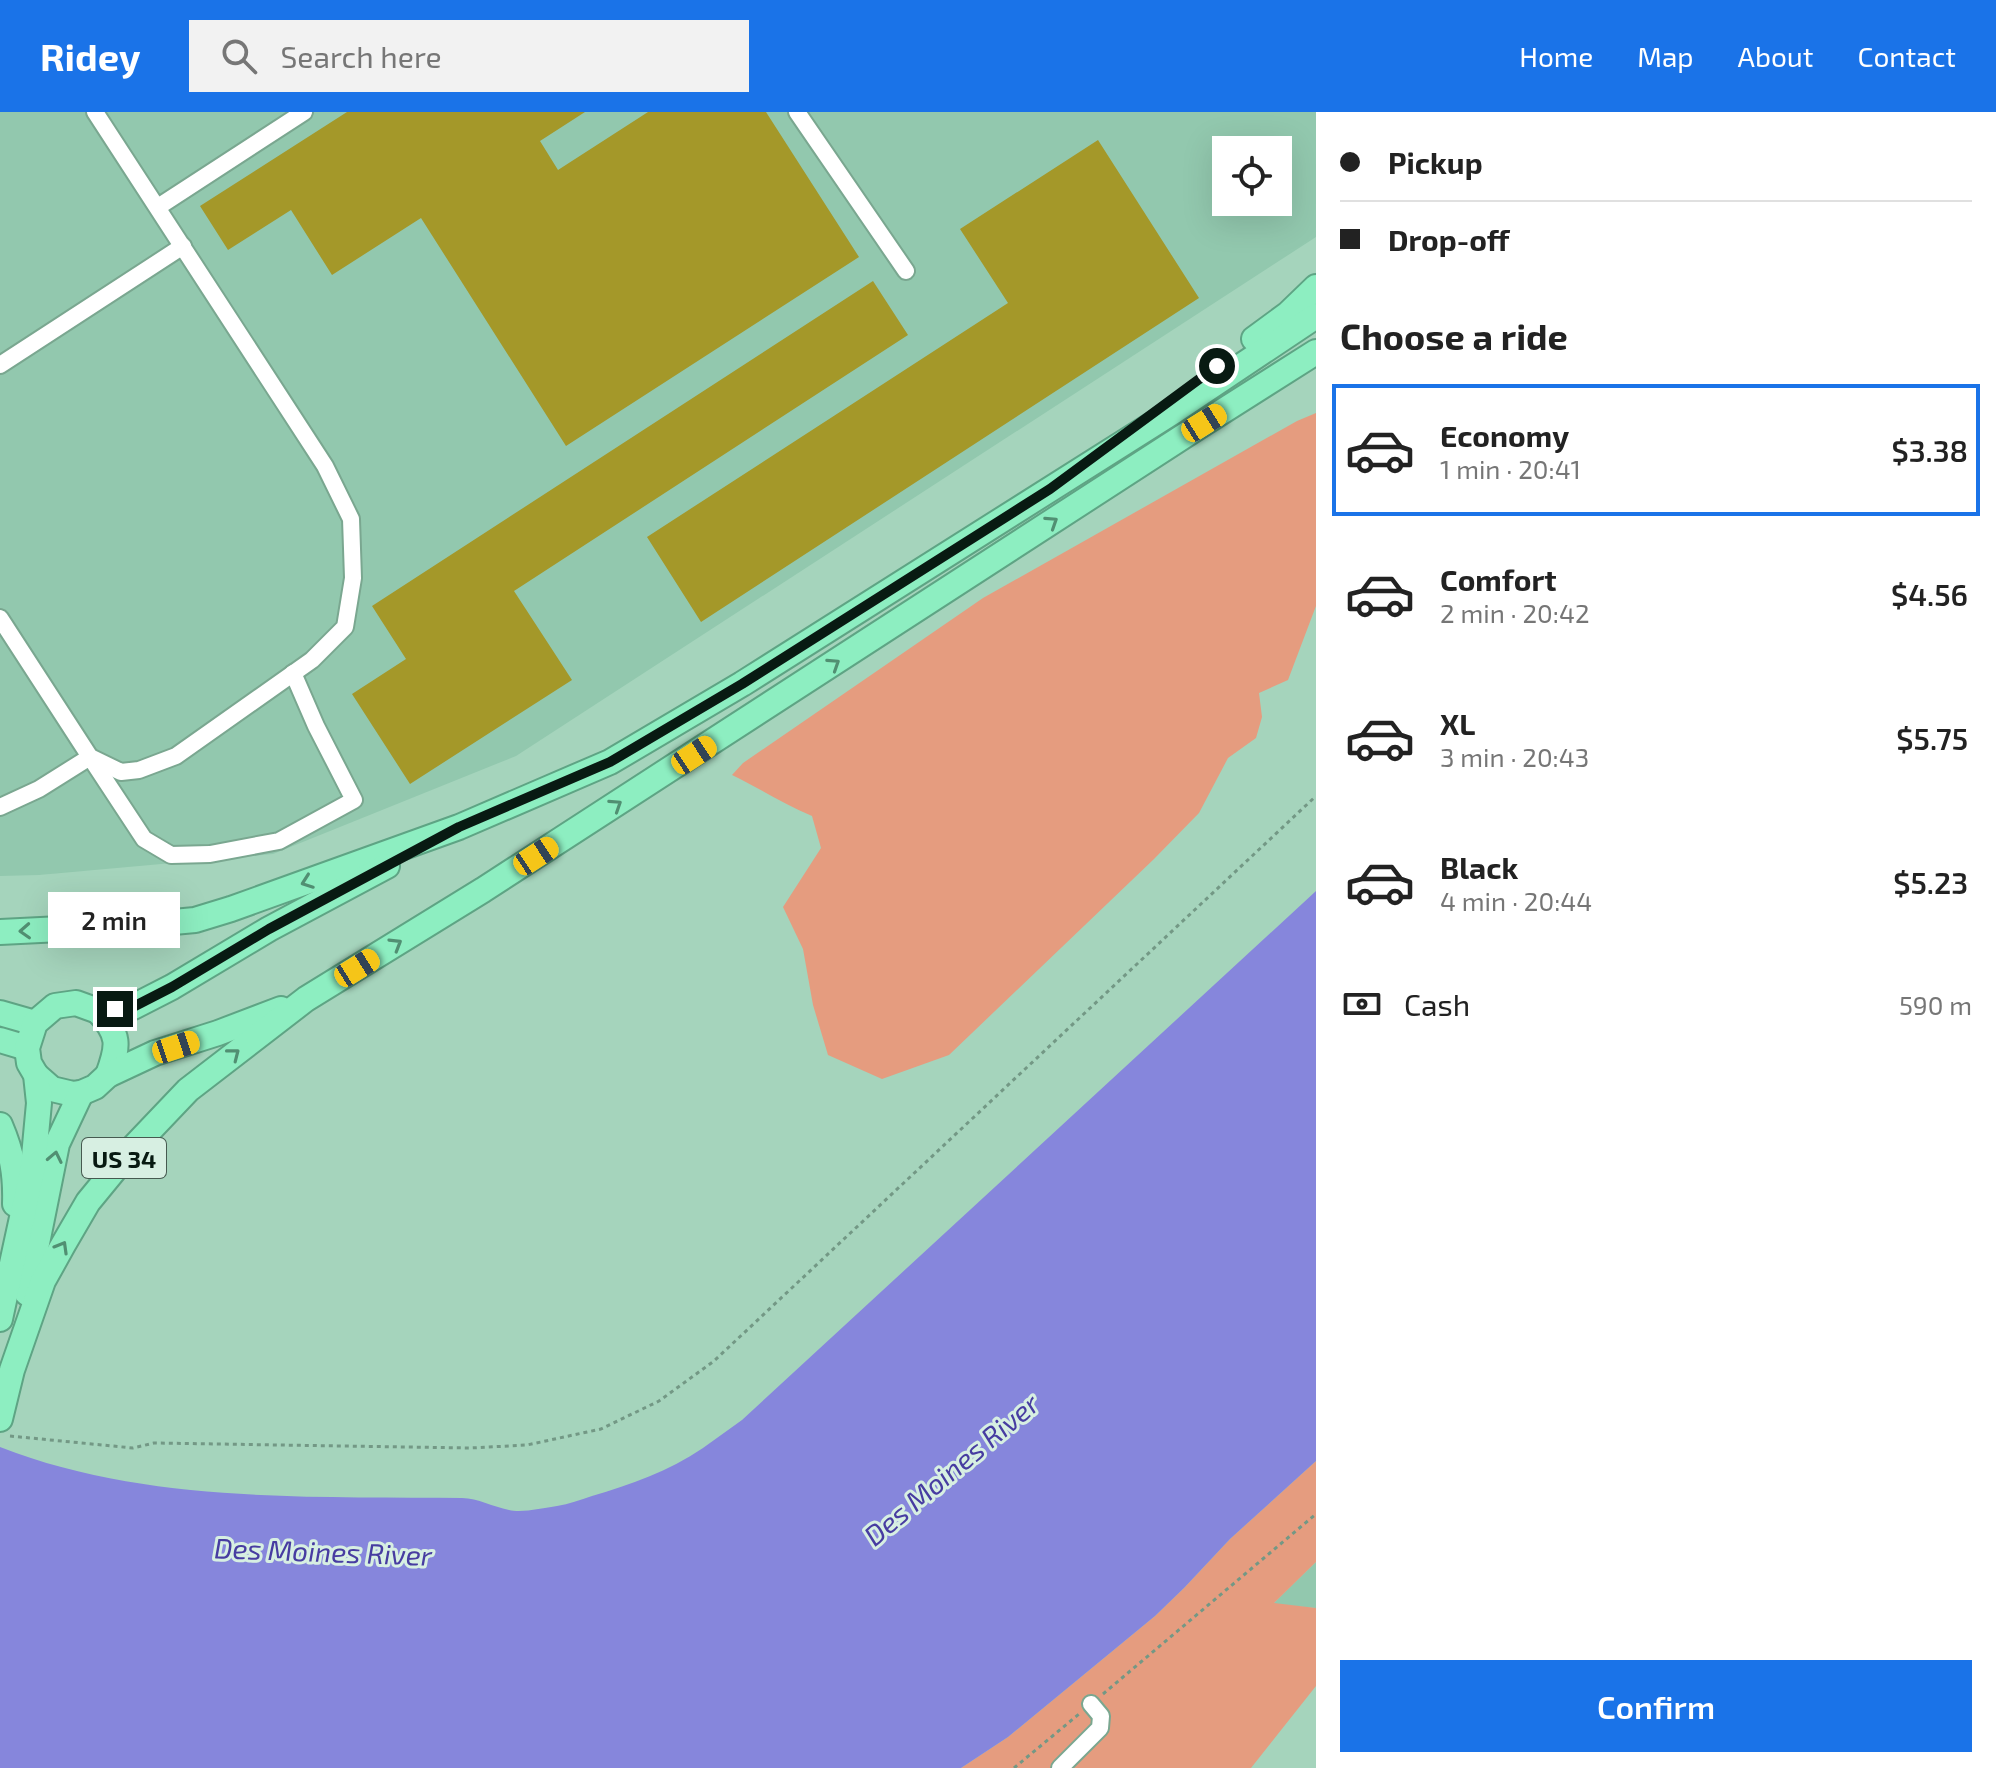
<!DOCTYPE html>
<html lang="en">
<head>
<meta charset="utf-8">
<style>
	:root { --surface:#fff; --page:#f2f2f2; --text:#222; --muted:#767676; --line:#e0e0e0; --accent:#1a73e8 }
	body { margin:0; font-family:"Exo 2",sans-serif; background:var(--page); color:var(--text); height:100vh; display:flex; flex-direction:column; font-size:30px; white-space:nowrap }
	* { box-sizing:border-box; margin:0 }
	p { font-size:26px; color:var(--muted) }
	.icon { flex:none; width:44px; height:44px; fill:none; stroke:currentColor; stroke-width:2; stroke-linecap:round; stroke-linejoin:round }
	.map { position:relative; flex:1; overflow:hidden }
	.panel { display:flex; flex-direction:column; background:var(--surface); width:680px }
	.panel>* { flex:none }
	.top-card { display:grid; align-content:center; height:176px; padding:0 24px; background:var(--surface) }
	.fabs { position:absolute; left:1212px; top:24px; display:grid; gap:16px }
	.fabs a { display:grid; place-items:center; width:80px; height:80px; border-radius:0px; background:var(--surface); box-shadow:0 8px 32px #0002; font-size:40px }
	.end { position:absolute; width:36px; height:36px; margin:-18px; border:10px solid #081a12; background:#fff; box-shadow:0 0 0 4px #fff }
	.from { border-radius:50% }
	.bubble { position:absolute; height:56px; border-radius:0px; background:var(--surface); box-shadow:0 8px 32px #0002; font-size:26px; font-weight:600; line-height:56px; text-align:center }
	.car { position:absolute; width:24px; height:48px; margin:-24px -12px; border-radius:10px; box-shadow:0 0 6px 2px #0007; background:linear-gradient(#f5c518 24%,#345 0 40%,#f5c518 0 76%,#345 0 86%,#f5c518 0) }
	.top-card b { display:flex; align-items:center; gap:28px; height:76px; font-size:30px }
	.top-card b+b { border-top:2px solid var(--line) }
	.top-card i { width:20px; height:20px; background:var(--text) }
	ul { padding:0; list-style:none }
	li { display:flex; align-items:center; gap:24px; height:132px; margin:0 16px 12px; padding:0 8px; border:4px solid transparent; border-radius:0px }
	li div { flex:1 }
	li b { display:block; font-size:30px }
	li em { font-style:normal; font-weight:600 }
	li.selected { border-color:var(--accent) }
	li>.icon { width:72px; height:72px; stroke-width:1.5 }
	h2 { padding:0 24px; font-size:36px; line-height:96px }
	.pay { display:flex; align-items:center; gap:20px; height:88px; padding:0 24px; font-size:30px }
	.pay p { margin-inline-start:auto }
	.primary-button { display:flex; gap:16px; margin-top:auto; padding:16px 24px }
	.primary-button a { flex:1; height:92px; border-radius:0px; background:var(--accent); color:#fff; font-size:32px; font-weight:600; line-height:92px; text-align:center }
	header { display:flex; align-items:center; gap:48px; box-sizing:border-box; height:112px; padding:0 40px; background:var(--accent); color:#fff }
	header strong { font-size:38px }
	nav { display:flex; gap:44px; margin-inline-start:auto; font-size:28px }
	.search { width:560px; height:72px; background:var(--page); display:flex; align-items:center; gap:20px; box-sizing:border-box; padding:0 28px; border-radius:0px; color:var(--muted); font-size:30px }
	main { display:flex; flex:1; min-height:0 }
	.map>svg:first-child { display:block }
</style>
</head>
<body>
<header>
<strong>Ridey</strong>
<div class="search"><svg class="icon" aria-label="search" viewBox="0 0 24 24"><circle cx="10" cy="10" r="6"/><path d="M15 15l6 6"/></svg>Search here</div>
<nav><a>Home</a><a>Map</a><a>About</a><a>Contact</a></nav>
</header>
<main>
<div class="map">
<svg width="1316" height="1656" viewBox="0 0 1316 1656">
	<rect width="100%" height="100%" fill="#a5d4bc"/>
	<g fill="#92c8ae" fill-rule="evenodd">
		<path d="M0,0h1316v125l-800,519 -243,98 -234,21 -39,1zM1226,38h52v52h-52z"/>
		<polygon points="1316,1450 1316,1496 1273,1492"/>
	</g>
	<g fill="#e59c7f">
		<path d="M1316,301v193l-28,74 -29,13 3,24 -6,21 -28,20 -29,55 -45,46 -205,196 -67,24 -54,-24 -15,-50 -10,-56 -20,-42 38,-59 -9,-32c-28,-12 -53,-28 -80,-41l11,-12 240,-165 314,-177z"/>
		<polygon points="1316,1349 1316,1450 1274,1491 1316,1496 1316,1574 1251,1656 961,1656 1008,1625 1155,1504 1184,1476 1230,1427"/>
	</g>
	<path fill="#8686dc" d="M1316,779v570l-86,78 -46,49 -29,28 -147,121 -47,31h-961v-321c146,57 308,49 462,51 16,0 31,9 47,12 13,3 34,-2 48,-4 12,-2 23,-6 35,-10 38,-11 77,-25 111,-48 13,-9 26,-19 39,-28z"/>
	<g fill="#a49829">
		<polygon points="347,0 585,0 540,29 558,58 648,0 766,0 859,145 566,334 421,106 332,163 291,98 228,138 200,94"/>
		<polygon points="1098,28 1199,186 701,510 647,425 1008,191 960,117"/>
		<polygon points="873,169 908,223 514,479 572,568 410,672 352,582 406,547 372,494"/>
	</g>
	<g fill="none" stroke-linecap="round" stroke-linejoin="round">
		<g stroke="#7aa790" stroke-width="20">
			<g id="minor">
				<polyline points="797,0 906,159"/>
				<polyline points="158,95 304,0"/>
				<polyline points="0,253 183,134"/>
				<polyline points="0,506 90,645 121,660 139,658 176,644 312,548 345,515 353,466 351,407 325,354 95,0"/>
				<polyline points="0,695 39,677 90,645 144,727 171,743 210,742 279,729 354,688 316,614 293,561"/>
				<polyline points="1060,1656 1100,1616 1101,1604 1091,1592"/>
			</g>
		</g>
		<g stroke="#5ea484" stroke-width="28">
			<g id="highway">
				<polyline points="1254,227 1288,202 1316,175"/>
				<polyline points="0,820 141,813 195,808 231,797 459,715 610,650 742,572 1174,299 1316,204"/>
				<path d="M98,899c22,24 21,34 10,64"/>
				<polyline points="0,901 35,911"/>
				<polyline points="0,928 27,936"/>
				<polyline points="36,963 52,977 73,982 81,981 95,975 108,963 155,941 218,921 281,897"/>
				<path d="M0,1013c12,28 16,49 15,79"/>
				<polyline points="27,1181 57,1032 81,981"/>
				<polyline points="0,1207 33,1055 39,991 36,963 29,951 27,936 35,911 55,894 76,891 98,899 133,895 172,875 269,817 387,754"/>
				<polyline points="0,1307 12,1258 43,1169 63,1133 88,1090 129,1040 188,978 306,887 483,778 1204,311 1316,240"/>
			</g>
		</g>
		<g stroke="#739885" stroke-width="3" stroke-dasharray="4 4" stroke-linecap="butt">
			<polyline points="10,1324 133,1336 154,1331 470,1336 527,1333 601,1317 659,1289 714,1249 1316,684"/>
			<polyline points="1103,1582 1316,1402"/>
			<polyline points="1014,1656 1079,1602"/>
		</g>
		<use href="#minor" stroke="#fff" stroke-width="16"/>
		<use href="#highway" stroke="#8deec1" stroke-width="24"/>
	</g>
	<defs><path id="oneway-chevron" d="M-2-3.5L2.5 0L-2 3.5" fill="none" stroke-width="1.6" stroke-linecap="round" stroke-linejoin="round" transform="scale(2)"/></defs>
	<g stroke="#518f72">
		<use href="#oneway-chevron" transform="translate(1052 410) rotate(-33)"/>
		<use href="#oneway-chevron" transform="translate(834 552) rotate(-33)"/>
		<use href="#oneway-chevron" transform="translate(616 693) rotate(-33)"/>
		<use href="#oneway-chevron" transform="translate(307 770) rotate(160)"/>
		<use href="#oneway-chevron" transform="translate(25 819) rotate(177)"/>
		<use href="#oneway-chevron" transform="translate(396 832) rotate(-31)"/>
		<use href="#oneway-chevron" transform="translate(234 942) rotate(-38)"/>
		<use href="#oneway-chevron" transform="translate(55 1045) rotate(-78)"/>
		<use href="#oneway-chevron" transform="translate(62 1135) rotate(-60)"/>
	</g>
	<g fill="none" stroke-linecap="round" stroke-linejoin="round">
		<polyline stroke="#081a12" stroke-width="10" points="115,897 133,895 172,875 269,817 459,715 610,650 742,572 1050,377 1217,254"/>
	</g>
	<g text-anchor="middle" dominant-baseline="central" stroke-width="6" stroke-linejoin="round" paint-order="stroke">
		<rect fill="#d7efe2" stroke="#465a50" stroke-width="2" x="82" y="1026" width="84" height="40" rx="6"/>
		<g font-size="24" font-weight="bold" fill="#081a12">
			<text x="124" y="1046">US 34</text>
		</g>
		<g font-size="28" font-style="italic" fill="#473ca1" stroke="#d7efe2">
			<text transform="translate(951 1357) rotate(-40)">Des Moines River</text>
			<text transform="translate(323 1439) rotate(2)">Des Moines River</text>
		</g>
	</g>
</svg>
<div class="fabs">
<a><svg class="icon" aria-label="locate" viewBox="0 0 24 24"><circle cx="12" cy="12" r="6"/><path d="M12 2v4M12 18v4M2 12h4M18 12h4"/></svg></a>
</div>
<i class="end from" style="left:1217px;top:254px"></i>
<i class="end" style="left:115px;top:897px"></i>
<div class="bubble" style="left:48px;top:780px;width:132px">2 min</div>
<i class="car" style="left:1204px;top:311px;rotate:58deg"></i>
<i class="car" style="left:694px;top:643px;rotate:57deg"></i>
<i class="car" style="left:536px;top:744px;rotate:57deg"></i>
<i class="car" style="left:357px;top:856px;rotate:58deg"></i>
<i class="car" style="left:176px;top:935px;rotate:72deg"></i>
</div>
<section class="panel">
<div class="top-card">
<b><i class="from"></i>Pickup</b>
<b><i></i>Drop-off</b>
</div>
<h2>Choose a ride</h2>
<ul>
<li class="selected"><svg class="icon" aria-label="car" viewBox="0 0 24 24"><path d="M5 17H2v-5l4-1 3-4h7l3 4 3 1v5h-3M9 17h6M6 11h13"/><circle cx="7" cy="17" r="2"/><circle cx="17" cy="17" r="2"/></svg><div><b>Economy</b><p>1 min · 20:41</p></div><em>$3.38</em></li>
<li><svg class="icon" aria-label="car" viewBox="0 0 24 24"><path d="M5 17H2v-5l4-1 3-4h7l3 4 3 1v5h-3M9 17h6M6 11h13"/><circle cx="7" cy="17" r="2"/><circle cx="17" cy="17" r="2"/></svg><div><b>Comfort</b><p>2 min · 20:42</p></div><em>$4.56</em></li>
<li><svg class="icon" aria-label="car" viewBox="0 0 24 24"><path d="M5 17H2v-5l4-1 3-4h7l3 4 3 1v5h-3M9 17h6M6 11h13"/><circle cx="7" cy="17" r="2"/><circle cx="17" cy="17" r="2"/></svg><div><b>XL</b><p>3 min · 20:43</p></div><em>$5.75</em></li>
<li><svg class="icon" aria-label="car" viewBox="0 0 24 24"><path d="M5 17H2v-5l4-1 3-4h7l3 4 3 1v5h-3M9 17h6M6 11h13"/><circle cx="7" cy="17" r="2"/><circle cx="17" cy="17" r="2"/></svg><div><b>Black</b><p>4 min · 20:44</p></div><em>$5.23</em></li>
</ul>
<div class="pay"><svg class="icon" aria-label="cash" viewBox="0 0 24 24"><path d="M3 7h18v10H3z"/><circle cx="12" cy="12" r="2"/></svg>Cash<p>590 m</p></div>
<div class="primary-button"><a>Confirm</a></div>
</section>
</main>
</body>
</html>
